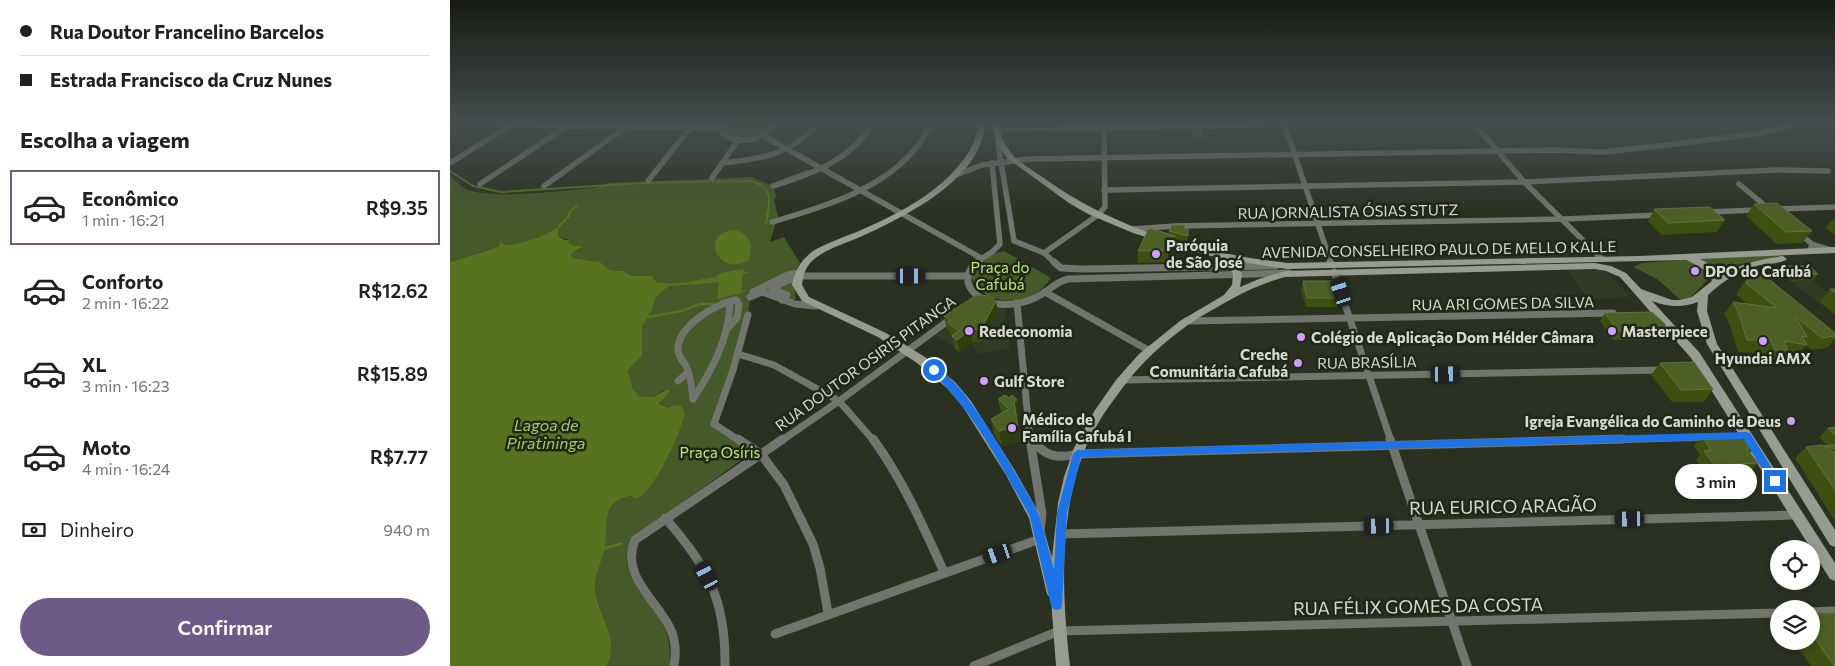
<!DOCTYPE html>
<html lang="pt">
<head>
<meta charset="utf-8">
<style>
	:root { --surface:#fff; --page:#f6f6f6; --text:#202124; --muted:#757577; --line:#e0e0e0; --accent:#6f5987 }
	body { margin:0; font-family:Commissioner,sans-serif; background:var(--page); color:var(--text); height:100vh; display:flex; flex-direction:column; font-size:19px; white-space:nowrap }
	* { box-sizing:border-box; margin:0 }
	p { font-size:16px; color:var(--muted) }
	.icon { flex:none; width:28px; height:28px; fill:none; stroke:currentColor; stroke-width:2; stroke-linecap:round; stroke-linejoin:round }
	.map { position:relative; flex:1; overflow:hidden }
	.details { display:flex; flex-direction:column; background:var(--surface); width:450px }
	.details>* { flex:none }
	.banner { display:grid; align-content:center; height:110px; padding:0 20px; background:var(--surface) }
	.tools { position:absolute; left:1320px; top:540px; display:grid; gap:10px }
	.tools a { display:grid; place-items:center; width:50px; height:50px; border-radius:50%; background:var(--surface); box-shadow:0 2px 8px #0003; font-size:25px }
	.end { position:absolute; width:22px; height:22px; margin:-11px; border:6px solid #1a73e8; background:#fff; box-shadow:0 0 0 2px #fff }
	.from { border-radius:50% }
	.bubble { position:absolute; height:35px; border-radius:18px; background:var(--surface); box-shadow:0 2px 8px #0003; font-size:16px; font-weight:600; line-height:35px; text-align:center }
	.car { position:absolute; width:15px; height:30px; margin:-15px -8px; border-radius:6px; box-shadow:0 0 4px 1px #0007; background:linear-gradient(#222 24%,#8ab4d8 0 40%,#222 0 76%,#8ab4d8 0 86%,#222 0) }
	.banner b { display:flex; align-items:center; gap:18px; height:48px; font-size:19px }
	.banner b+b { border-top:1px solid var(--line) }
	.banner i { width:12px; height:12px; background:var(--text) }
	ul { padding:0; list-style:none }
	li { display:flex; align-items:center; gap:15px; height:75px; margin:0 10px 8px; padding:0 10px; border:2px solid transparent; border-radius:0px }
	li div { flex:1 }
	li b { display:block; font-size:19px }
	li em { font-style:normal; font-weight:600 }
	li.on { border-color:var(--accent) }
	li>.icon { width:45px; height:45px; stroke-width:1.5 }
	h2 { padding:0 20px; font-size:22px; line-height:60px }
	.pay { display:flex; align-items:center; gap:12px; height:55px; padding:0 20px; font-size:19px }
	.pay p { margin-inline-start:auto }
	.cta { display:flex; gap:10px; margin-top:auto; padding:10px 20px }
	.cta a { flex:1; height:58px; border-radius:30px; background:var(--accent); color:#fff; font-size:20px; font-weight:600; line-height:58px; text-align:center }
	main { display:flex; flex:1; min-height:0 }
	.map>svg:first-child { display:block }
</style>
</head>
<body>
<main>
<section class="details">
<div class="banner">
<b><i class="from"></i>Rua Doutor Francelino Barcelos</b>
<b><i></i>Estrada Francisco da Cruz Nunes</b>
</div>
<h2>Escolha a viagem</h2>
<ul>
<li class="on"><svg class="icon" aria-label="car" viewBox="0 0 24 24"><path d="M5 17H2v-5l4-1 3-4h7l3 4 3 1v5h-3M9 17h6M6 11h13"/><circle cx="7" cy="17" r="2"/><circle cx="17" cy="17" r="2"/></svg><div><b>Econômico</b><p>1 min · 16:21</p></div><em>R$9.35</em></li>
<li><svg class="icon" aria-label="car" viewBox="0 0 24 24"><path d="M5 17H2v-5l4-1 3-4h7l3 4 3 1v5h-3M9 17h6M6 11h13"/><circle cx="7" cy="17" r="2"/><circle cx="17" cy="17" r="2"/></svg><div><b>Conforto</b><p>2 min · 16:22</p></div><em>R$12.62</em></li>
<li><svg class="icon" aria-label="car" viewBox="0 0 24 24"><path d="M5 17H2v-5l4-1 3-4h7l3 4 3 1v5h-3M9 17h6M6 11h13"/><circle cx="7" cy="17" r="2"/><circle cx="17" cy="17" r="2"/></svg><div><b>XL</b><p>3 min · 16:23</p></div><em>R$15.89</em></li>
<li><svg class="icon" aria-label="car" viewBox="0 0 24 24"><path d="M5 17H2v-5l4-1 3-4h7l3 4 3 1v5h-3M9 17h6M6 11h13"/><circle cx="7" cy="17" r="2"/><circle cx="17" cy="17" r="2"/></svg><div><b>Moto</b><p>4 min · 16:24</p></div><em>R$7.77</em></li>
</ul>
<div class="pay"><svg class="icon" aria-label="cash" viewBox="0 0 24 24"><path d="M3 7h18v10H3z"/><circle cx="12" cy="12" r="2"/></svg>Dinheiro<p>940 m</p></div>
<div class="cta"><a>Confirmar</a></div>
</section>
<div class="map">
<svg width="1385" height="666" viewBox="0 0 1385 666">
	<rect width="100%" height="100%" fill="#2a3121"/>
	<g fill="#313a24">
		<polygon points="1117,270 1149,270 1156,272 1180,297 1138,299"/>
		<polygon points="1330,273 1354,273 1385,298 1385,315"/>
		<polygon points="529,306 541,306 555,309 560,348 527,354 522,343 510,352 485,335"/>
	</g>
	<g fill="#465928">
		<path d="M283,123h37l1,1c-8,15 -33,18 -46,8l1,-3z"/>
		<path d="M0,174c4,5 9,11 14,14 22,13 102,2 130,0l14,-5 144,-6 21,9 3,11 -2,3 4,16 -8,26 14,-5 16,26c-7,11 -7,22 -4,35l-3,3 -22,-7 -21,3 -2,18 -33,109 40,26 -108,78 -5,6h-7c-25,37 13,62 29,93 6,12 6,26 6,39h-63c14,-32 -9,-47 -12,-77 -1,-15 8,-28 10,-41 2,-12 0,-29 5,-39 5,-8 13,-12 22,-13l43,-91 -8,3 -8,-6 11,-10 -6,-2 -11,7 -14,-1 -6,-7 -5,-17 4,-8 10,-8v-29l11,-19 2,-10 14,-12v-3h-12l-5,-7h-21l-8,-5 -13,-1 -11,-9c-13,2 -14,-3 -25,-2l-5,-4 11,-6 -12,-7 1,-2 -11,-4 1,-10 -15,11 -11,4 -34,5 -49,16z"/>
		<path d="M554,251l47,27c-39,57 -126,-9 -47,-27z"/>
		<polygon points="1335,255 1286,265 1269,274 1261,266 1248,259"/>
		<polygon points="1234,260 1249,264 1261,276 1241,297 1232,301 1207,279 1183,267 1192,263"/>
	</g>
	<g fill="#567420">
		<path d="M109,226l-1,10 7,4h5l-2,2 7,4h8l-13,9 4,4c11,-1 13,4 25,2l11,9 13,1 8,5h21l5,7h12v3l-14,12 -2,10 -11,19v29l-10,9 -4,7 5,17 6,7 14,1 15,-8 2,3 -11,11 8,5 8,-3 6,1 4,8c-5,19 -31,80 -50,85l-3,-3c-9,1 -18,5 -22,13 -5,10 -3,28 -5,39 -2,13 -11,26 -10,41 3,30 26,46 12,77h-157v-404l44,-14 5,-2 1,-5 5,4c21,-2 37,-7 54,-19z"/>
		<path d="M281,230c19,1 22,15 18,30 -28,17 -51,-22 -18,-30z"/>
		<polygon points="294,269 294,272 299,272 293,274 291,290 295,290 295,292 267,299 269,282 242,285 242,281 266,277 271,273"/>
	</g>
	<g fill="none" stroke-linecap="round" stroke-linejoin="round">
		<g stroke="#567420" stroke-width="2">
			<path d="M0,171l23,15 28,6 141,-9 109,-2c25,8 18,22 15,43"/>
			<polyline points="328,182 358,171"/>
			<polyline points="109,226 119,216 120,211 127,206"/>
		</g>
		<g stroke="#567420" stroke-width="2.5">
			<polyline points="219,285 242,283"/>
			<polyline points="198,317 232,311 250,304 268,304"/>
		</g>
		<polyline stroke="#567420" stroke-width="3" points="155,548 171,544"/>
		<g stroke="#71756d" stroke-width="5.5">
			<path d="M280,123l-6,4 -2,6c15,12 43,9 52,-10"/>
			<polyline points="834,123 881,263"/>
			<polyline points="1024,123 1074,182 1152,259"/>
			<polyline points="0,124 273,128"/>
			<polyline points="324,125 348,123"/>
			<polyline points="545,129 927,123"/>
			<polyline points="312,135 531,258"/>
			<polyline points="548,144 564,241 594,253 605,263"/>
			<polyline points="0,163 61,125"/>
			<path d="M273,163c36,-4 72,-9 94,-40"/>
			<polyline points="506,175 532,165 579,159 1106,150 1152,152 1208,146 1312,133 1348,123"/>
			<polyline points="262,178 288,140"/>
			<polyline points="198,181 240,128"/>
			<polyline points="30,184 117,126"/>
			<polyline points="1289,184 1319,209"/>
			<polyline points="94,186 176,127"/>
			<path d="M323,186c39,-12 78,-26 100,-63"/>
			<polyline points="654,190 1074,182 1326,170 1378,171"/>
			<polyline points="1326,209 1385,207"/>
			<polyline points="1258,212 1307,210"/>
			<path d="M322,222c51,-15 114,-33 147,-78 5,-6 8,-14 11,-21"/>
			<polyline points="683,229 725,226 1113,219 1210,215"/>
			<polyline points="1349,233 1362,244"/>
			<polyline points="1361,248 1362,244 1381,250"/>
			<polyline points="594,253 648,215 655,207 654,124"/>
			<polyline points="525,263 542,252 550,244 542,163"/>
		</g>
		<g stroke="#71756d" stroke-width="7">
			<path d="M527,262c-6,5 -10,12 -9,20 2,9 10,15 18,19 18,7 40,3 56,-7 9,-5 15,-13 26,-15l221,-6"/>
			<polyline points="604,262 611,268 633,269 826,266"/>
			<polyline points="880,262 881,264"/>
			<polyline points="884,272 941,441"/>
			<polyline points="348,276 518,276"/>
			<polyline points="303,292 338,275 349,273"/>
			<polyline points="595,292 698,350"/>
			<polyline points="300,297 312,292 345,304 366,306"/>
			<polyline points="332,300 337,295 322,289 338,280 348,279"/>
			<polyline points="567,303 580,441"/>
			<polyline points="736,321 1163,313"/>
			<polyline points="288,354 324,365 389,401 424,441"/>
			<polyline points="671,380 1213,370"/>
			<polyline points="228,381 238,372"/>
			<path d="M243,399c-1,-10 -2,-21 -6,-31 -2,-5 -8,-10 -9,-17 -2,-24 38,-48 58,-51l3,4 -2,14 -10,11"/>
			<path d="M243,399c19,-29 35,-58 37,-94l-7,-2"/>
			<polyline points="579,434 583,441"/>
			<polyline points="290,441 264,424 283,370 298,315"/>
			<polyline points="331,441 389,401 502,318"/>
			<polyline points="1126,441 1261,437"/>
		</g>
		<g stroke="#71756d" stroke-width="9">
			<polyline points="288,439 311,454 334,485 363,544 370,568 378,613"/>
			<path d="M423,439c30,41 50,87 71,133"/>
			<polyline points="580,439 592,514 590,531"/>
			<path d="M582,439c13,18 25,20 45,15l546,-15"/>
			<polyline points="940,439 1017,666"/>
			<path d="M215,518c43,48 61,83 60,148"/>
			<polyline points="611,534 1346,515"/>
			<polyline points="1361,612 1385,611"/>
			<polyline points="325,634 590,539"/>
			<path d="M224,666c2,-12 2,-26 -4,-38 -14,-29 -50,-52 -35,-88l148,-101"/>
			<polyline points="524,666 609,631 1329,613"/>
		</g>
		<path fill="#979c90" fill-rule="evenodd" d="M530,123h7c-3,7 -4,15 -7,22 -17,43 -80,74 -120,92 -16,7 -35,12 -48,24 -7,7 -9,15 -10,24l7,12 77,36 39,24 30,25 16,19 43,68 25,44 13,45 6,-55 6,-26 10,-29 21,-38 21,-30 23,-26 41,-33 44,-26 8,-10 1,-11 -4,-8 -10,-8 -35,-9 -51,-16 -45,-19 -19,-11 -62,-45 -11,-16 -4,-19h6c7,34 23,39 50,58 72,50 153,72 239,82l353,-7 195,-9v6l-135,6 13,7 6,10c20,-12 41,-17 64,-20l4,3c-6,5 -18,4 -27,6 -20,5 -37,16 -52,30l-1,16 10,33 118,186v17l-5,-2 -123,-201 -10,-33 1,-9c-16,6 -30,5 -46,-1l47,51 136,211v18l-5,-2 -139,-221 -71,-81 -14,-6 -11,-2 -310,8c-31,8 -58,24 -85,40 -33,21 -60,46 -82,77 -13,17 -25,36 -33,55 -27,68 -23,146 -15,217h-14l-5,-67 -4,-5 -18,-76 -23,-43 -43,-68 -16,-19 -30,-25 -39,-26 -76,-36 -10,-16c3,-15 9,-25 21,-34 14,-8 31,-14 46,-20 41,-18 89,-42 112,-83 4,-8 6,-17 9,-25zM1236,260c12,6 20,8 26,21l-20,16 -12,3h-8l-31,-11 -15,-16 -15,-7 -16,-3 -310,8 -26,8 -19,8 2,-13 -8,-13 53,8z"/>
	</g>
	<g fill="#3d5010">
		<polygon points="743,128 752,135 752,138 744,138"/>
		<polygon points="1304,204 1362,231 1352,243 1327,244 1296,216"/>
		<polygon points="1204,209 1275,220 1267,232 1211,235 1198,221"/>
		<polygon points="1383,219 1385,219 1385,235 1376,228"/>
		<polygon points="734,228 738,229 737,242 725,239 725,248 718,256 717,262 688,263 688,251 719,234 719,231"/>
		<polygon points="1334,266 1368,274 1363,280 1341,281 1330,273"/>
		<polygon points="1297,279 1385,333 1385,339 1377,348 1362,350 1356,346 1346,357 1334,355 1328,363 1314,362 1311,353 1288,352 1279,323 1274,314 1283,302 1297,304 1287,295 1288,291"/>
		<polygon points="853,281 889,298 887,307 856,307 851,290"/>
		<polygon points="1380,289 1385,289 1385,314 1370,302"/>
		<polygon points="548,313 533,341 523,342 510,352 505,349 502,336 500,335 499,330 497,329 494,316"/>
		<polygon points="1155,313 1216,325 1210,334 1202,334 1199,340 1163,340 1150,321"/>
		<polygon points="1210,363 1263,389 1254,402 1222,402 1201,375"/>
		<polygon points="548,399 570,415 566,418 571,441 552,446 544,434 541,419 551,413"/>
		<polygon points="1385,427 1385,521 1345,458 1356,447 1377,446 1369,437 1378,428"/>
		<polygon points="1252,436 1305,448 1300,453 1308,463 1299,472 1256,474 1246,460 1250,455 1244,446"/>
		<polygon points="1361,613 1385,666 1361,666 1349,648 1351,646 1347,641 1361,641"/>
	</g>
	<g fill="#2e3e0e">
		<polygon points="725,236 725,248 718,256 717,262 719,244"/>
		<polygon points="546,301 548,313 533,341 531,329"/>
		<polygon points="520,330 523,342 510,352 507,340"/>
		<polygon points="567,400 570,415 566,418 564,402"/>
		<polygon points="568,426 571,441 552,446 549,431"/>
	</g>
	<g fill="#4d5f25" stroke="#627240">
		<polygon points="743,128 751,128 752,135 744,135"/>
		<polygon points="1327,203 1362,231 1336,232 1304,204"/>
		<polygon points="1260,207 1275,220 1218,223 1204,209"/>
		<polygon points="722,225 735,225 734,228 738,229 738,236 719,231"/>
		<polygon points="699,228 725,236 719,244 718,250 688,251"/>
		<polygon points="1334,266 1359,266 1368,274 1346,275"/>
		<polygon points="1315,276 1385,333 1385,336 1372,338 1345,316 1357,337 1352,336 1357,345 1334,341 1338,350 1325,350 1321,340 1297,340 1288,311 1283,302 1327,308 1296,283 1297,279"/>
		<polygon points="853,281 884,281 889,298 857,298"/>
		<polygon points="1380,289 1385,289 1385,293"/>
		<polygon points="527,295 541,296 546,301 531,329 520,330 507,340 502,336 509,331 497,322 500,320 494,316"/>
		<polygon points="1202,312 1216,325 1200,326 1205,331 1168,331 1155,313"/>
		<polygon points="1244,362 1263,389 1231,390 1210,363"/>
		<polygon points="555,395 559,398 562,395 567,400 564,402 568,426 549,431 541,419 559,409 548,399"/>
		<polygon points="1385,427 1385,435 1378,428"/>
		<polygon points="1296,435 1305,448 1296,448 1308,463 1264,465 1254,451 1261,450 1252,436"/>
		<polygon points="1372,445 1385,453 1385,490 1356,447"/>
		<polygon points="1385,445 1385,449 1374,446"/>
		<polygon points="1361,613 1385,613 1385,666 1384,666 1364,637 1367,638 1361,629"/>
	</g>
	<linearGradient id="sky" x2="0" y2="1"><stop stop-color="#171b12"/><stop offset="0.57" stop-color="#444e4e"/><stop offset="1" stop-color="#444e4e" stop-opacity="0"/></linearGradient>
	<rect width="1385" height="216" fill="url(#sky)"/>
	<path fill="#1a73e8" d="M484,367c31,12 81,106 99,136l7,14 14,53 3,-57 16,-59 4,-4 669,-18 4,1 30,48 -5,4 -4,-1 -27,-45 -663,18 -14,56 -5,92 -1,4 -4,1 -4,-1 -2,-4 -21,-88 -4,-8c-28,-48 -53,-99 -95,-137v-4z"/>
	<g fill="#d09dff" stroke="#202717" stroke-width="2">
		<circle cx="706" cy="254" r="5"/>
		<circle cx="1245" cy="271" r="5"/>
		<circle cx="519" cy="331" r="5"/>
		<circle cx="1162" cy="331" r="5"/>
		<circle cx="851" cy="337" r="5"/>
		<circle cx="1313" cy="341" r="5"/>
		<circle cx="848" cy="363" r="5"/>
		<circle cx="534" cy="381" r="5"/>
		<circle cx="1341" cy="421" r="5"/>
		<circle cx="562" cy="428" r="5"/>
	</g>
	<g text-anchor="middle" dominant-baseline="central" stroke-width="5" stroke-linejoin="round" paint-order="stroke">
		<g font-size="15" fill="#d6dad0" stroke="#202717">
			<text transform="translate(898 211) rotate(-1)">RUA JORNALISTA ÓSIAS STUTZ</text>
			<text transform="translate(989 249) rotate(-1)">AVENIDA CONSELHEIRO PAULO DE MELLO KALLE</text>
			<text transform="translate(1053 303) rotate(-1)">RUA ARI GOMES DA SILVA</text>
			<text transform="translate(917 362) rotate(-1)">RUA BRASÍLIA</text>
			<text transform="translate(415 363) rotate(-36)">RUA DOUTOR OSIRIS PITANGA</text>
		</g>
		<g font-size="15" font-weight="bold" fill="#d6dad0" stroke="#202717" text-anchor="start">
			<text x="716" y="245">Paróquia<tspan x="716" dy="17">de São José</tspan></text>
			<text x="1255" y="271">DPO do Cafubá</text>
			<text x="529" y="331">Redeconomia</text>
			<text x="1172" y="331">Masterpiece</text>
			<text x="861" y="337">Colégio de Aplicação Dom Hélder Câmara</text>
			<text x="838" y="354" text-anchor="end">Creche<tspan x="838" dy="17">Comunitária Cafubá</tspan></text>
			<text x="1313" y="358" text-anchor="middle">Hyundai AMX</text>
			<text x="544" y="381">Gulf Store</text>
			<text x="572" y="419">Médico de<tspan x="572" dy="17">Família Cafubá I</tspan></text>
			<text x="1331" y="421" text-anchor="end">Igreja Evangélica do Caminho de Deus</text>
		</g>
		<g font-size="15" fill="#bde97c" stroke="#202717">
			<text x="550" y="267">Praça do<tspan x="550" dy="17">Cafubá</tspan></text>
			<text x="270" y="452">Praça Osíris</text>
		</g>
		<g font-size="16" font-style="italic" fill="#a4cf62" stroke="#202717">
			<text x="96" y="424">Lagoa de<tspan x="96" dy="18">Piratininga</tspan></text>
		</g>
		<g font-size="18" fill="#d6dad0" stroke="#202717">
			<text transform="translate(1053 506) rotate(-1)">RUA EURICO ARAGÃO</text>
			<text transform="translate(968 606) rotate(-1)">RUA FÉLIX GOMES DA COSTA</text>
		</g>
	</g>
</svg>
<div class="tools">
<a><svg class="icon" aria-label="locate" viewBox="0 0 24 24"><circle cx="12" cy="12" r="6"/><path d="M12 2v4M12 18v4M2 12h4M18 12h4"/></svg></a>
<a><svg class="icon" aria-label="layers" viewBox="0 0 24 24"><path d="M12 4l9 5-9 5-9-5zM3 14l9 5 9-5"/></svg></a>
</div>
<i class="end from" style="left:484px;top:370px"></i>
<i class="end" style="left:1325px;top:481px"></i>
<div class="bubble" style="left:1225px;top:464px;width:82px">3 min</div>
<i class="car" style="left:461px;top:276px;rotate:90deg"></i>
<i class="car" style="left:891px;top:292px;rotate:342deg"></i>
<i class="car" style="left:996px;top:374px;rotate:89deg"></i>
<i class="car" style="left:1180px;top:519px;rotate:269deg"></i>
<i class="car" style="left:929px;top:526px;rotate:269deg"></i>
<i class="car" style="left:548px;top:554px;rotate:251deg"></i>
<i class="car" style="left:257px;top:576px;rotate:332deg"></i>
</div>
</main>
</body>
</html>
